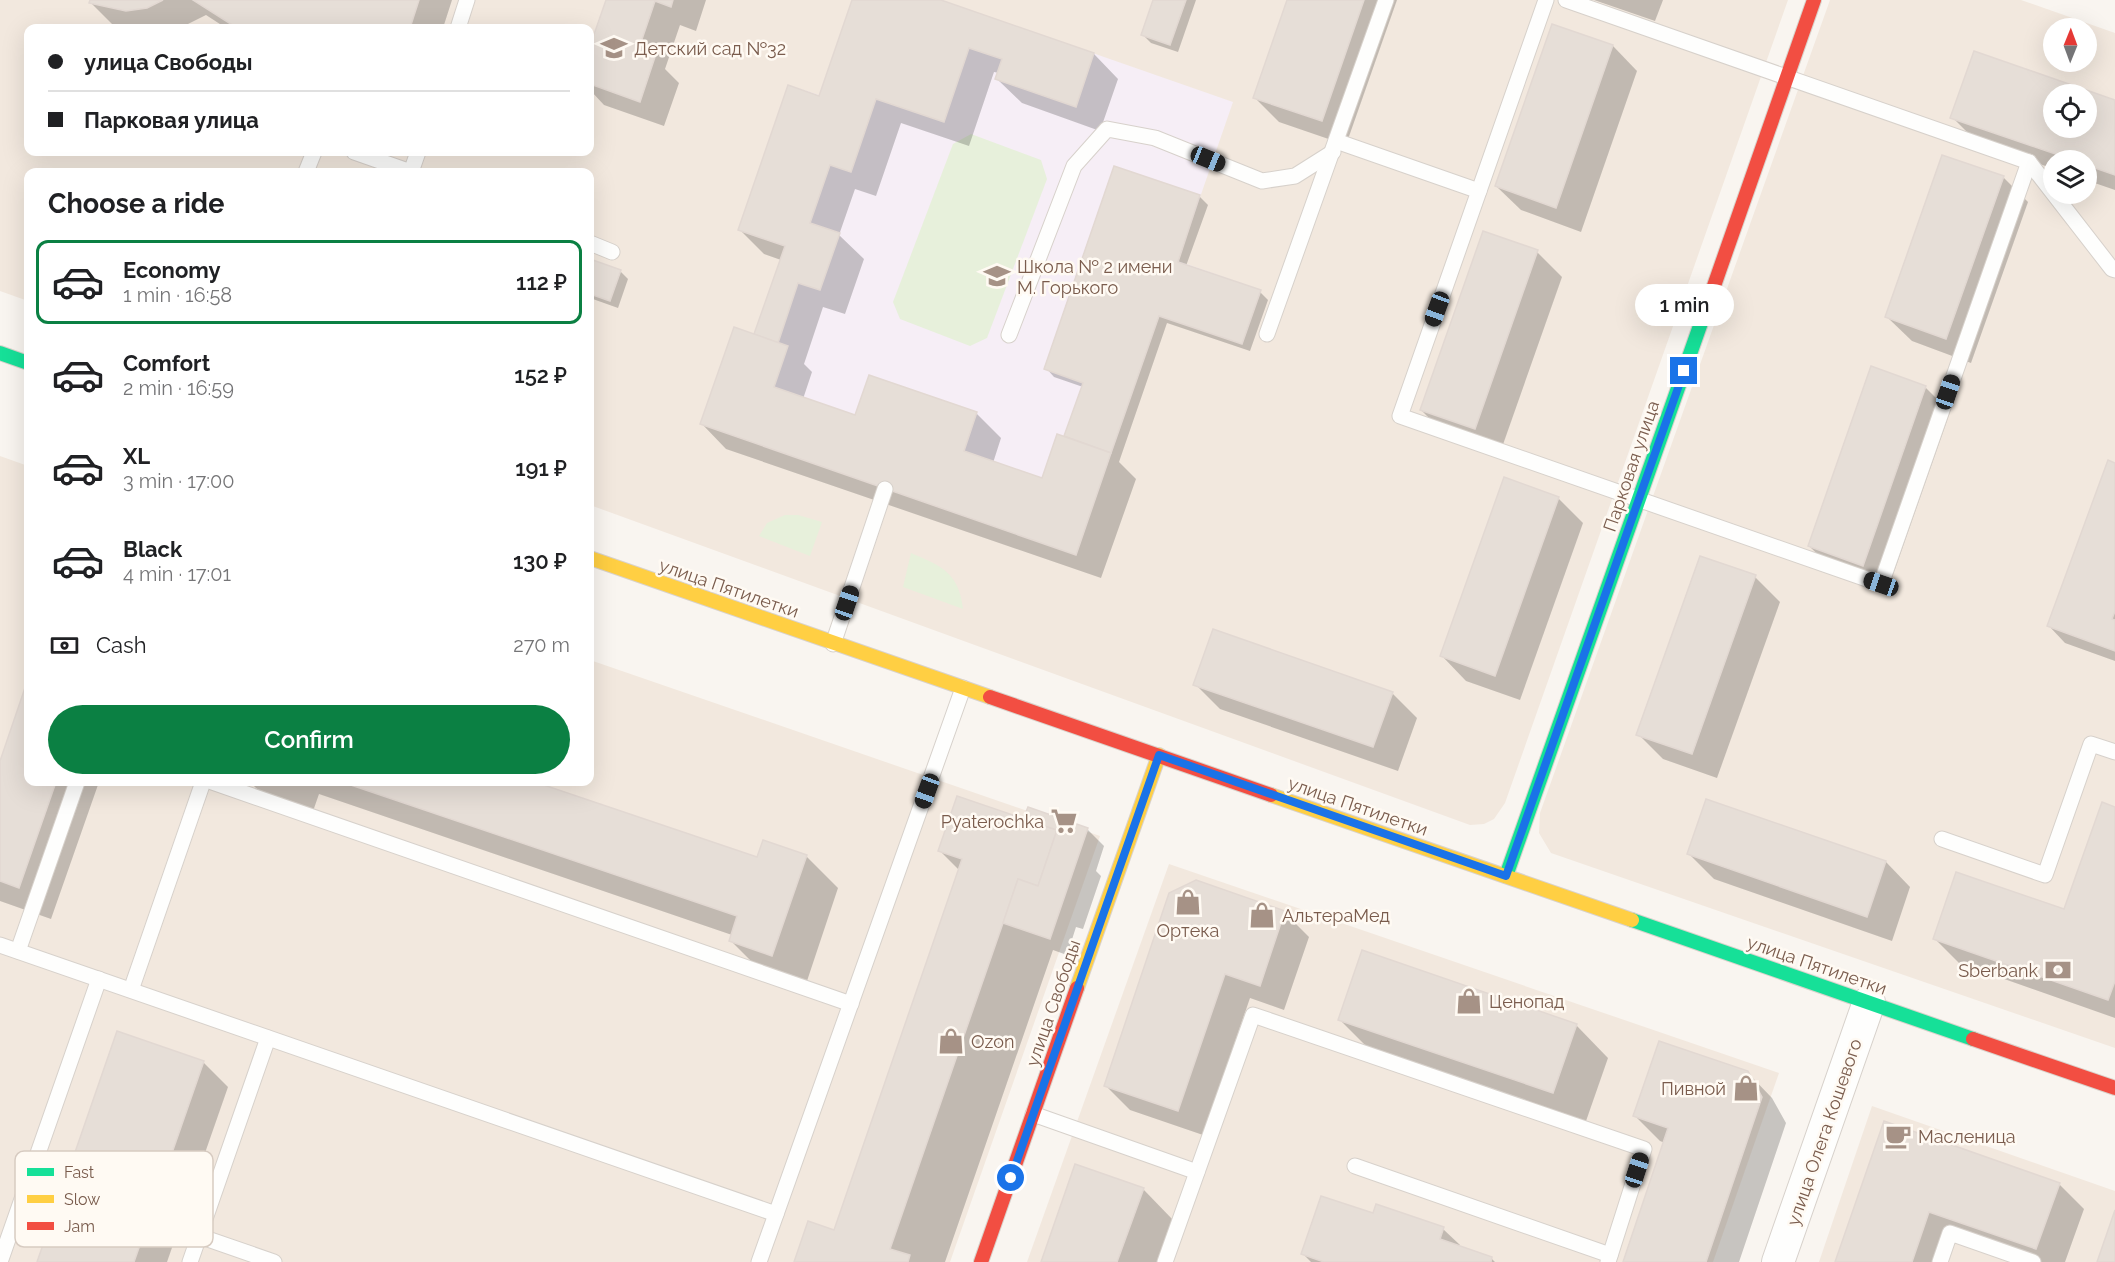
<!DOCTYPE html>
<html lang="en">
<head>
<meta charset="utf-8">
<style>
	:root { --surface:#fff; --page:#f2f2f2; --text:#202124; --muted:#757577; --line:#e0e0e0; --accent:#0b8043 }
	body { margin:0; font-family:Raleway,sans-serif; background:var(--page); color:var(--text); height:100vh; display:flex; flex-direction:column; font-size:22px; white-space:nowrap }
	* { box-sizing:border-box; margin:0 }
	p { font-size:20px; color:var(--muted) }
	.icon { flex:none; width:33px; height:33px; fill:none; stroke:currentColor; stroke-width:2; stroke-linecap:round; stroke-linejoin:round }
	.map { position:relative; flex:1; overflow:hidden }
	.drawer { position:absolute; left:24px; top:168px; width:570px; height:618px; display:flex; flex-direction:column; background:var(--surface); border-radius:12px; box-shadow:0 6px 24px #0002 }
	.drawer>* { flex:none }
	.hud { position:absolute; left:24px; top:24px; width:570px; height:132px; border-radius:12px; box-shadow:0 6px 24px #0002; display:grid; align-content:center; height:132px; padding:0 24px; background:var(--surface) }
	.needle { width:39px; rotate:1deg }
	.buttons { position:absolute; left:2043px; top:18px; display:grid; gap:12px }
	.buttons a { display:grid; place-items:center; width:54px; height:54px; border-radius:50%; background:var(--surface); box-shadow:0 6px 24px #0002; font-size:30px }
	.end { position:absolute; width:27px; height:27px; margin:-14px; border:8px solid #1a73e8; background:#fff; box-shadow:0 0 0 3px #fff }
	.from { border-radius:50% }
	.bubble { position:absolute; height:42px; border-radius:21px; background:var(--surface); box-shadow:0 6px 24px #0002; font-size:20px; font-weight:600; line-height:42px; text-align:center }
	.car { position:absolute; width:18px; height:36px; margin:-18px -9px; border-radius:8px; box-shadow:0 0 4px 2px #0007; background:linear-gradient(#222 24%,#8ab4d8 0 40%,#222 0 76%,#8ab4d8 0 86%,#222 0) }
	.hud b { display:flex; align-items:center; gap:21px; height:57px; font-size:22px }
	.hud b+b { border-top:2px solid var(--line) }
	.hud i { width:15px; height:15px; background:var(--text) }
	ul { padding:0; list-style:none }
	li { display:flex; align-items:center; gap:18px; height:84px; margin:0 12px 9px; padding:0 12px; border:3px solid transparent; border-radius:12px }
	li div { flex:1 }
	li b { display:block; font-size:22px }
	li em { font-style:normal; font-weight:600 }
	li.on { border-color:var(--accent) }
	li>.icon { width:54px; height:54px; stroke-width:1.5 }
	h2 { padding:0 24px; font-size:27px; line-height:72px }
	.pay { display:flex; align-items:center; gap:15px; height:66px; padding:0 24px; font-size:22px }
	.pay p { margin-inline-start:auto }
	.action { display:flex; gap:12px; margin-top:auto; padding:12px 24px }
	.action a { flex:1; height:69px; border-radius:36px; background:var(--accent); color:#fff; font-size:24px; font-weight:600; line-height:69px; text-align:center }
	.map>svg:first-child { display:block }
</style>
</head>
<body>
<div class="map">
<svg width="2115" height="1262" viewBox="0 0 2115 1262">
	<rect width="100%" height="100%" fill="#f9f5f0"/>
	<g fill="#f2e8de" fill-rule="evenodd">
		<path d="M0,0h1788l-283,803 -11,16 -10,5 -14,1 -880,-320v-333h-562v129l-28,-10zM28,28h562v124h-562z"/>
		<path d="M1830,0h191l94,33v1015l-564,-195 -12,-20 1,-20zM2054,28h32v34h-32zM2054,94h32v34h-32zM2054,160h32v34h-32z"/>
		<polygon points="0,456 28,466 28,782 590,782 590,660 1100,836 950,1262 0,1262"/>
		<polygon points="1169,864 1779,1073 1713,1262 1027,1262"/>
		<polygon points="1872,1106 2115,1191 2115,1262 1819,1262"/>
	</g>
	<polygon fill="#f6eef6" points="852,0 941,0 1233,102 1178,261 1261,290 1242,344 1159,316 1076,555 700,424 734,327 754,334 785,246 738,230 788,85 819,95"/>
	<g fill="#e7f0db">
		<polygon points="971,134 1041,160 1047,179 987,338 970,346 900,319 893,302 953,144"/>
		<polygon points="785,515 798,515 822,522 810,556 759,536 767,523"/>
		<path d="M911,553c31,13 48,20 52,56l-60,-22z"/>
	</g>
	<g fill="#0003" fill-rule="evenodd">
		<polygon points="91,0 452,0 443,28 226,28 206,15 180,28 121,28 115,27 90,2"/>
		<polygon points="607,0 706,0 696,31 680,25 665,69 679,83 664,126 604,105 590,90 590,50"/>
		<polygon points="854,0 936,0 1094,54 1118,79 1100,131 1022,103 997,79 999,73 994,72 969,146 901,123 876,196 855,189 839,235 864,259 845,314 823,307 804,364 812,372 803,399 856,417 976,413 1001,438 993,463 1043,480 1070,440 1066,436 1083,387 1054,377 1046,368 1115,168 1200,197 1208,205 1186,266 1260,292 1268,300 1250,351 1167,323 1119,462 1136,479 1101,578 726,449 702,424 755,336 781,260 764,254 739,229 820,98"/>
		<polygon points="1155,0 1196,0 1178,52 1151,43 1143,35"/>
		<polygon points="1289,0 1397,0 1346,145 1279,122 1254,97"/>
		<polygon points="1594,0 1663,0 1655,21"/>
		<polygon points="1553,26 1613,46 1637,71 1581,232 1521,210 1496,186"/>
		<path d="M1975,53l140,49v88l-29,-10v-20h-32v9l-77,-27 -25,-25zM2054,94h32v34h-32z"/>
		<polygon points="2003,177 2028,202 1971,363 1912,341 1887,317"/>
		<polygon points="1537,252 1562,277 1500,453 1446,435 1421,410"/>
		<polygon points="590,261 620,271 628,279 618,308 590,298"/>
		<polygon points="1925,387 1950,412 1888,589 1834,570 1809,546"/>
		<polygon points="2115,465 2115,661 2065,643 2049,626"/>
		<polygon points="1558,498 1583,523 1520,700 1466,681 1442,656"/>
		<polygon points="1755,577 1780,602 1717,778 1663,759 1638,734"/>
		<polygon points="28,684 28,782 99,782 51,919 0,901 0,766"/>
		<polygon points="1195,684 1392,693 1417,718 1398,771 1220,709"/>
		<polygon points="250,782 530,782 758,859 806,856 838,888 805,987 763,973 731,941 732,935 319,794 311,817 272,804"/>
		<polygon points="1707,801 1886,862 1910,887 1892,941 1714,879 1689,854"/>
		<polygon points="2115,808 2115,1018 1959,963 1934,938 2065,911"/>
		<polygon points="1024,821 1087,829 1104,846 1096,871 1101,876 1083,929 1076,927 1067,955 1053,950 945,1262 796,1262 835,1232 959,870 940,851"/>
		<polygon points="1284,912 1309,937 1284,1010 1250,998 1203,1135 1130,1110 1105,1085"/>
		<polygon points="1339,1019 1576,1025 1608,1058 1585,1124 1372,1052"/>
		<polygon points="203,1062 228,1087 167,1262 39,1262"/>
		<polygon points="1747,1072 1772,1098 1786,1123 1739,1262 1624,1262 1665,1143 1660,1141 1635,1116"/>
		<polygon points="1885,1123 2059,1184 2084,1209 2065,1262 2029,1262 1954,1236 1945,1262 1836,1262"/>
		<polygon points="1143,1189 1175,1222 1161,1262 1043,1262"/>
		<polygon points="1373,1215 1443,1229 1460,1245 1459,1247 1492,1259 1495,1262 1311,1262 1303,1254"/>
	</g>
	<g fill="#e6ded7" stroke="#e2d8d2" stroke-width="1.5" fill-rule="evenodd">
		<polygon points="90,0 163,0 147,8 126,11 89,3"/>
		<polygon points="193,0 419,0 410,28 237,28"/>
		<polygon points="606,0 673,0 671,7 655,1 638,51 655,57 640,102 590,84 590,46"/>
		<polygon points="852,0 941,0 1094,53 1076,107 995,79 1002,59 969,48 944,122 876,99 851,172 830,165 810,223 840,233 820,290 798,283 778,343 754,334 785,246 738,230 788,85 819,96"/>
		<polygon points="1153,0 1186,0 1170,45 1141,35"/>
		<polygon points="1287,0 1364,0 1322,121 1253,98"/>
		<polygon points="1552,24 1613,45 1556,208 1495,186"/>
		<path d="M1974,51l141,49v75l-29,-10v-5h-13l-123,-42zM2054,94h32v34h-32z"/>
		<polygon points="1942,155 2004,176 1946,339 1885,317"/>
		<polygon points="1114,166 1200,195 1178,262 1261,290 1242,344 1159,316 1111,453 1064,436 1083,383 1044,369"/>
		<polygon points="1483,231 1538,250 1475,429 1420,410"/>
		<polygon points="590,259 621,270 610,301 590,294"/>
		<polygon points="734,327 788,346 774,387 855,415 869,375 977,412 964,451 1042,478 1057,434 1111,453 1076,555 700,424"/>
		<polygon points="1871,366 1926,386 1863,566 1808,546"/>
		<polygon points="2108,460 2115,463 2115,611 2112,619 2115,620 2115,651 2047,626"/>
		<polygon points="1504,477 1559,497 1495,676 1440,656"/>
		<polygon points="1700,556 1756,575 1692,754 1636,735"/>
		<polygon points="1213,629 1393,692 1373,747 1193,685"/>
		<polygon points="28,679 28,782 56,782 19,888 0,881 0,761"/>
		<polygon points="342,782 535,782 757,857 763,840 807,855 772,956 729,941 737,916"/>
		<polygon points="957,796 1057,830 1038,886 1018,879 1003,923 890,1249 910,1255 908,1262 794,1262 808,1221 834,1230 962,859 938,851"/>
		<polygon points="1706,799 1886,861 1867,917 1687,854"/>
		<polygon points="2102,802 2115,807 2115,981 2108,1000 1933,939 1956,872 2064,909"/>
		<polygon points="1028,807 1088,828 1050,939 1003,923 1018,879 1038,886 1057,830 1023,819"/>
		<polygon points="1196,880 1285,911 1260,986 1225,974 1178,1111 1104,1086 1169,893"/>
		<polygon points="1362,950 1577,1024 1553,1093 1338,1020"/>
		<polygon points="117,1031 204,1061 134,1262 37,1262"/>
		<polygon points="1659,1041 1748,1071 1762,1097 1706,1262 1623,1262 1668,1128 1633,1116"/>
		<polygon points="1884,1121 2060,1183 2036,1249 1929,1212 1912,1262 1835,1262"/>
		<polygon points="1075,1164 1144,1188 1117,1262 1041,1262"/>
		<polygon points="1321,1196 1373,1213 1376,1204 1444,1227 1440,1239 1492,1257 1491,1262 1324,1262 1301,1254"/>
		<polygon points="2115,1210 2115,1262 2097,1262"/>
	</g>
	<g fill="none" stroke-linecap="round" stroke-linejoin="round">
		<g stroke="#d7d1cb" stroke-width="17">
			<g id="lane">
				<polyline points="1546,0 1400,416 1881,584 2029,162"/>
				<polyline points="1566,0 2029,162 2112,269 2115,270"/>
				<polyline points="458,28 467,0"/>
				<polyline points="1336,141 1479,191"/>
				<polyline points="354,152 411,172"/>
				<polyline points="306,172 314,152"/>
				<polyline points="411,172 418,152"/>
				<polyline points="590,243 612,252"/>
				<polyline points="1267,334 1386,0"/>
				<polyline points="1009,335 1074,166 1107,129 1155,138 1262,181 1295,176 1333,152"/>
				<polyline points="833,644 885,489"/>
				<polyline points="212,782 851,1004"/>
				<polyline points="1942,839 2045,875 2091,744 2115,752"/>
				<polyline points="0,945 776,1214"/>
				<polyline points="18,951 77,782"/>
				<polyline points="131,990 203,782"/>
				<polyline points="1033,1114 1197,1172"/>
				<polyline points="1355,1166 1610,1255"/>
				<polyline points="199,1236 274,1262"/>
				<polyline points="0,1262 99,979"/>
				<polyline points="190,1262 268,1038"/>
				<polyline points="759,1262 963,688"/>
				<polyline points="1165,1262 1253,1015 1644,1149 1608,1262"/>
				<polyline points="1940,1262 1950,1233 2033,1262"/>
			</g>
		</g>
		<g stroke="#d7d1cb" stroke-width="34">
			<polyline id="street" points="1778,1262 1869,1002"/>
		</g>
		<g stroke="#d9d2cb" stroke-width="16">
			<g id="fast">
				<polyline points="0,353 28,363"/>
				<polyline points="1506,876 1708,303"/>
				<polyline points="1632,920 1973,1039"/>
			</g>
		</g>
		<g stroke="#d9d2cb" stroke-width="16">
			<g id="slow">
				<polyline points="590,558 990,697"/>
				<polyline points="1271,795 1632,920"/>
				<polyline points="1077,988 1159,755"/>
			</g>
		</g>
		<g stroke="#d9d2cb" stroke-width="16">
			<g id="jam">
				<polyline points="1708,303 1814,0"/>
				<polyline points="990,697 1271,795"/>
				<polyline points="1973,1039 2115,1088"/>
				<polyline points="981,1262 1077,988"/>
			</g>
		</g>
		<use href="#lane" stroke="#fefefd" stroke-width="15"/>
		<use href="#street" stroke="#fefefd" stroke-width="32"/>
		<use href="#fast" stroke="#16e098" stroke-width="14"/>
		<use href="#slow" stroke="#ffcf43" stroke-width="14"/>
		<use href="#jam" stroke="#f24e42" stroke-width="14"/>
	</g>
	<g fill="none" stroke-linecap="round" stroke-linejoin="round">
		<polyline stroke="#1a73e8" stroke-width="8" points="1011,1178 1159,755 1506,876 1684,371"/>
	</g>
	<defs>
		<g id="school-bare" transform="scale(2.07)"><path d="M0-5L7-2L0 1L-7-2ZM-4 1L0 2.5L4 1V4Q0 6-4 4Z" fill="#a69286" stroke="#fffaf3" stroke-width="2.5" paint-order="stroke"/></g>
		<g id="supermarket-bare" transform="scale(2.07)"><path d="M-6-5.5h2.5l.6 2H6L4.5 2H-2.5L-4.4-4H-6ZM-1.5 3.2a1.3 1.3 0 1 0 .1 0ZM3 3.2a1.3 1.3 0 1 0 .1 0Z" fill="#a69286" stroke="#fffaf3" stroke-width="2.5" paint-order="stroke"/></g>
		<g id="shop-bare" transform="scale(2.07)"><path d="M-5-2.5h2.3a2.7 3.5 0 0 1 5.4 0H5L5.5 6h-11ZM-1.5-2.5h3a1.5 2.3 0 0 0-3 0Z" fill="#a69286" stroke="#fffaf3" stroke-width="2.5" paint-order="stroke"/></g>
		<g id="bank-bare" transform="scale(2.07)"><path d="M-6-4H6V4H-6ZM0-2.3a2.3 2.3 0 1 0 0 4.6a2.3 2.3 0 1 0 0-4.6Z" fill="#a69286" stroke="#fffaf3" stroke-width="2.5" paint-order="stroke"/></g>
		<g id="cafe-bare" transform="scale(2.07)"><path d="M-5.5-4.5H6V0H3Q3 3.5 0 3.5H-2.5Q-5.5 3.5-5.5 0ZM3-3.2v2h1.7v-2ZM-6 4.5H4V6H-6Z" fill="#a69286" stroke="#fffaf3" stroke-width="2.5" paint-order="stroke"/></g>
	</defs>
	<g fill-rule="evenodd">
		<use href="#school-bare" x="614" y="48"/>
		<use href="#school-bare" x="997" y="276"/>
		<use href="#supermarket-bare" x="1064" y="821"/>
		<use href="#shop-bare" x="1188" y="902"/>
		<use href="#shop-bare" x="1262" y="915"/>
		<use href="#bank-bare" x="2058" y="970"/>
		<use href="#shop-bare" x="1469" y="1001"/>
		<use href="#shop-bare" x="951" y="1041"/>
		<use href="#shop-bare" x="1746" y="1088"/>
		<use href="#cafe-bare" x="1898" y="1136"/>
	</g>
	<g text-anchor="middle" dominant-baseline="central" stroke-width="5" stroke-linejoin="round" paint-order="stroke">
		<g font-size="18" fill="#7a5c4d" stroke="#fffaf3" text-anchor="start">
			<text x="634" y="48">Детский сад №32</text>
			<text x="1017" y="266">Школа № 2 имени<tspan x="1017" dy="21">М. Горького</tspan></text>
			<text x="1044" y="821" text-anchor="end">Pyaterochka</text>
			<text x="1282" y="915">АльтераМед</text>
			<text x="1188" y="930" text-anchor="middle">Ортека</text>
			<text x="2038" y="970" text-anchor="end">Sberbank</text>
			<text x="1489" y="1001">Ценопад</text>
			<text x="971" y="1041">Ozon</text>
			<text x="1726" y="1088" text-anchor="end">Пивной</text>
			<text x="1918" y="1136">Масленица</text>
		</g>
		<g font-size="18" fill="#7a5c4d" stroke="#fffaf3">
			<text transform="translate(1631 466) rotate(-71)">Парковая улица</text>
			<text transform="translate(729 588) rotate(19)">улица Пятилетки</text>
			<text transform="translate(1358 806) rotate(19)">улица Пятилетки</text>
			<text transform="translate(1817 965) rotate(19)">улица Пятилетки</text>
			<text transform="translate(1053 1003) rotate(-71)">улица Свободы</text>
			<text transform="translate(1824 1132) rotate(-71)">улица Олега Кошевого</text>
		</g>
	</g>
	<rect x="15" y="1151" width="198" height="96" rx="9" fill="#fffaf3" stroke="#d7cbc1" stroke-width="1.5"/>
	<rect x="27" y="1168" width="27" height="8" fill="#16e098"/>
	<rect x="27" y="1195" width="27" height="8" fill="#ffcf43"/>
	<rect x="27" y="1222" width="27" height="8" fill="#f24e42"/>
	<g font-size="16" fill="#7a5c4d">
		<text x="64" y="1178">Fast</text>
		<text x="64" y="1205">Slow</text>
		<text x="64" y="1232">Jam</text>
	</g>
</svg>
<div class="buttons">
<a><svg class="needle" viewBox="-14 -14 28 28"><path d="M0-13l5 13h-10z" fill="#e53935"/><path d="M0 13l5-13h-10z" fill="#757577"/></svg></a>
<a><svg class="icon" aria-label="locate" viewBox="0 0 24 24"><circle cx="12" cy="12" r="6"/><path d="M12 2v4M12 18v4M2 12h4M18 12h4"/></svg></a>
<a><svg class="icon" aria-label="layers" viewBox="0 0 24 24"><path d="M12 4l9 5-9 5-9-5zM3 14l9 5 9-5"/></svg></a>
</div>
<i class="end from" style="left:1011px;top:1178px"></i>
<i class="end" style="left:1684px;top:371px"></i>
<div class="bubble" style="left:1635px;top:284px;width:99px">1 min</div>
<i class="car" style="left:1208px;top:159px;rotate:112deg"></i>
<i class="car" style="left:1437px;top:309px;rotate:200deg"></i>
<i class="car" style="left:1948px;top:392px;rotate:19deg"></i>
<i class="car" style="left:1881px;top:584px;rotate:289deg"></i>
<i class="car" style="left:847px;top:603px;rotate:19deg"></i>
<i class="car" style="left:927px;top:791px;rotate:200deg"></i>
<i class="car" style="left:1637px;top:1170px;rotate:18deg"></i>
<div class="hud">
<b><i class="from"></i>улица Свободы</b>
<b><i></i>Парковая улица</b>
</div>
<section class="drawer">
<h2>Choose a ride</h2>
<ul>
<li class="on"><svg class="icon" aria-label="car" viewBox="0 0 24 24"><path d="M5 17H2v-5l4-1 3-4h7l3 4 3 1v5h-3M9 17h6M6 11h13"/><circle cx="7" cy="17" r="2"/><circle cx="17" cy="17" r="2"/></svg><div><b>Economy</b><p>1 min · 16:58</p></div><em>112 ₽</em></li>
<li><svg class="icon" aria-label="car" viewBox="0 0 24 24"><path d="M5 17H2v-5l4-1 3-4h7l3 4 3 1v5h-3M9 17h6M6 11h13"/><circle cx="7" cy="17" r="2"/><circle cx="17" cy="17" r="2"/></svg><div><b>Comfort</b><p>2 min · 16:59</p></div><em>152 ₽</em></li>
<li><svg class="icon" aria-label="car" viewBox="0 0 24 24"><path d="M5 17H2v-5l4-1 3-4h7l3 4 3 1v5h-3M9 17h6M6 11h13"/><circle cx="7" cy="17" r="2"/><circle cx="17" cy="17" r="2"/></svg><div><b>XL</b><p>3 min · 17:00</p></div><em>191 ₽</em></li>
<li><svg class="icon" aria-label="car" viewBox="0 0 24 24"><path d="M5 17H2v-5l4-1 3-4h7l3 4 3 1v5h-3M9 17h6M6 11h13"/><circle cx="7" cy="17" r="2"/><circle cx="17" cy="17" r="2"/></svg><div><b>Black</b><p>4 min · 17:01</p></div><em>130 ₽</em></li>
</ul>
<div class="pay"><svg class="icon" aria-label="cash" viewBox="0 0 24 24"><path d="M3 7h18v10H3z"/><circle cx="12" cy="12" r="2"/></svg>Cash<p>270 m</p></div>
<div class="action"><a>Confirm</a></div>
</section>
</div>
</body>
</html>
